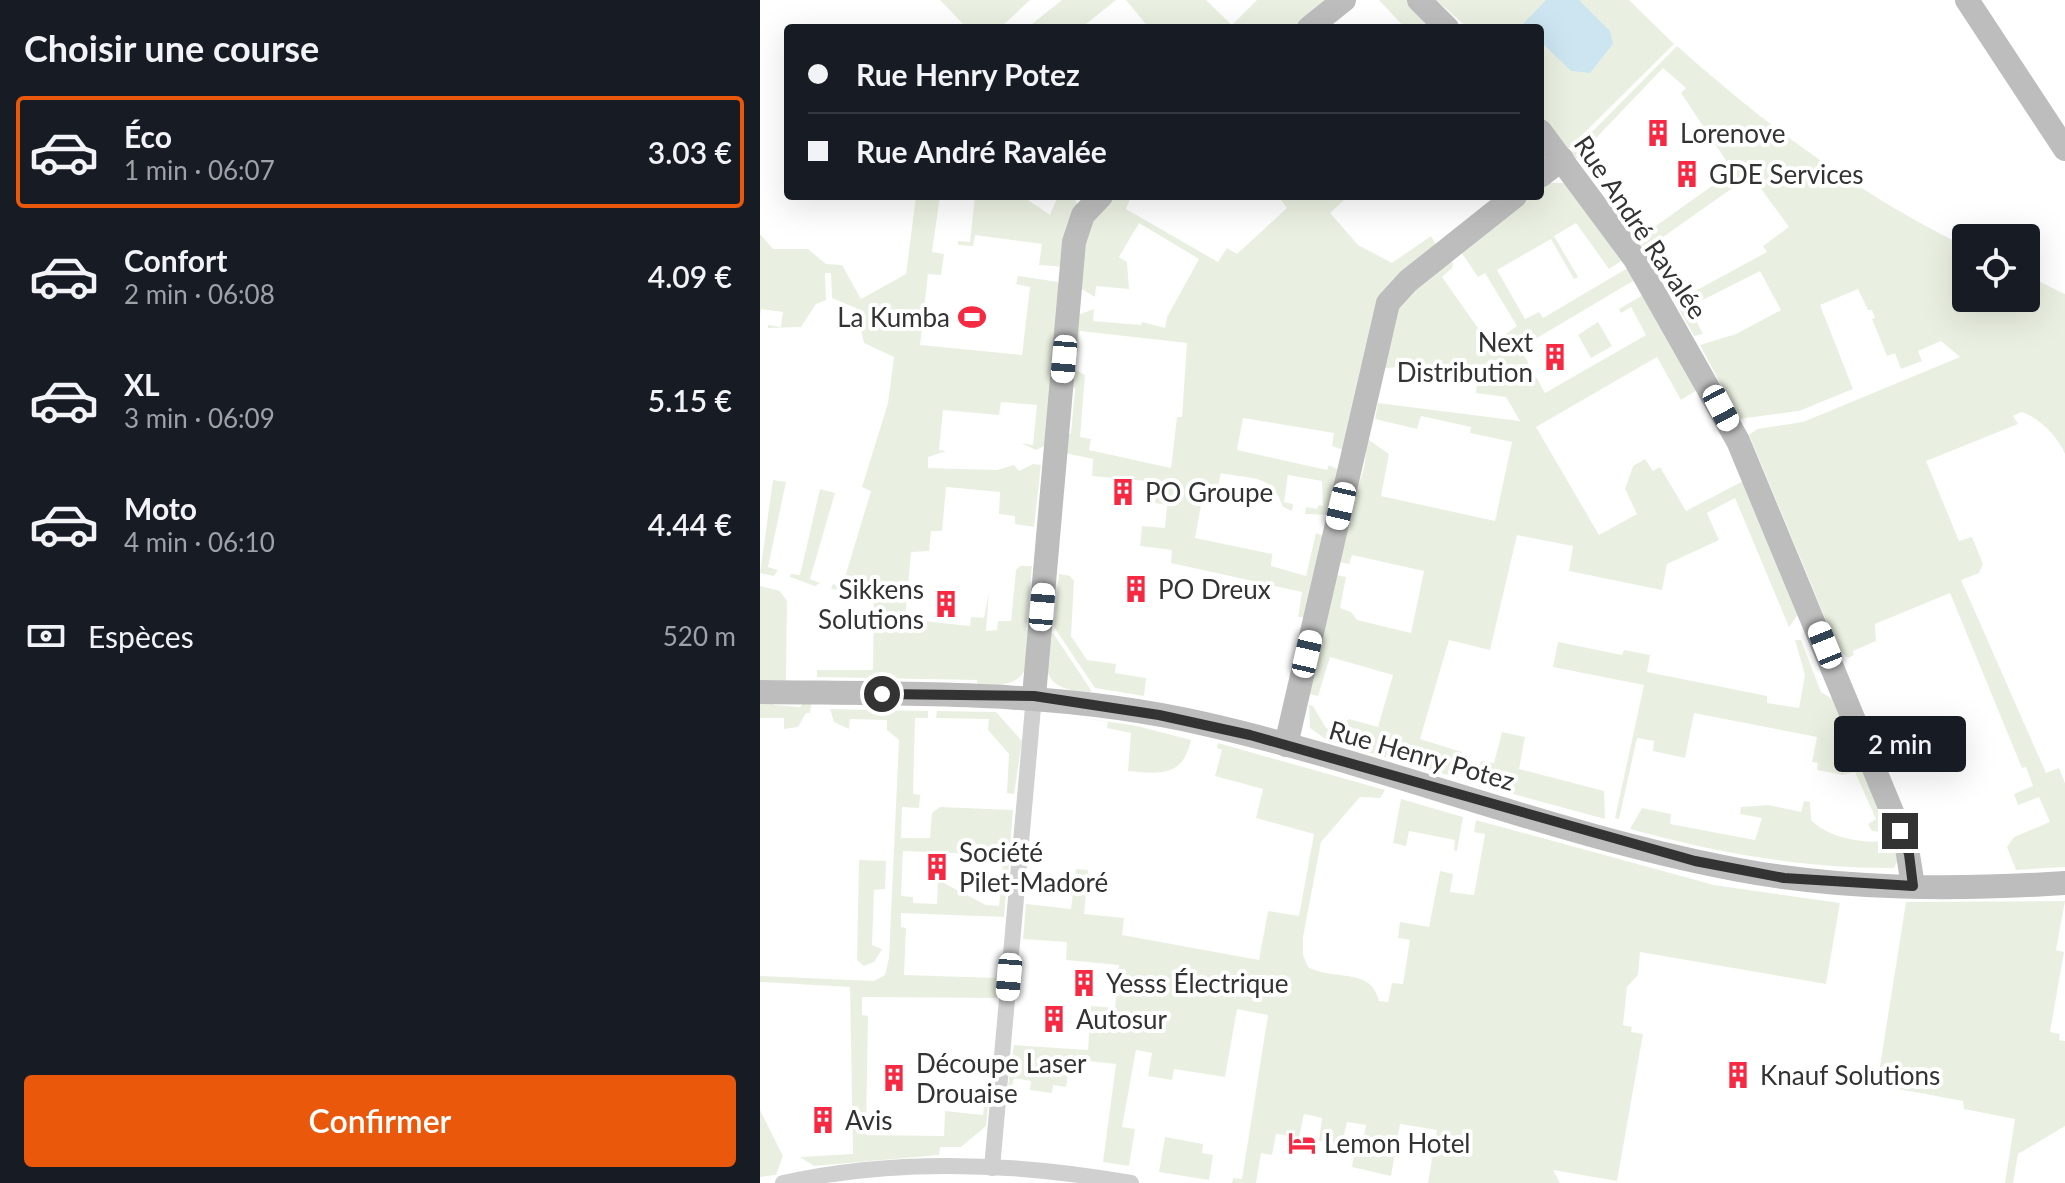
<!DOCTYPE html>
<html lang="fr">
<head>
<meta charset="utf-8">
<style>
	:root { --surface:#171b24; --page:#242831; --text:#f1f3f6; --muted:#9ea1a6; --line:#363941; --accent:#ea580c }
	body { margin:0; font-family:Lato,sans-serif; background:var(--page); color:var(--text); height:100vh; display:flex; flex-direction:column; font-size:30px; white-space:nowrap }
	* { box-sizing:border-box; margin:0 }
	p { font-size:26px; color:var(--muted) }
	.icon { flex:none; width:44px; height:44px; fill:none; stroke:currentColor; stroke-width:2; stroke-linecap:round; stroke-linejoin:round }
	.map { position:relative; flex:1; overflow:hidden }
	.sheet { display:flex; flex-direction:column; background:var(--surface); width:760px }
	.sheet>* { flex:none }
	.hud { position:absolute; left:24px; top:24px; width:760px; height:176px; border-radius:8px; box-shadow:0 8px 32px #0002; display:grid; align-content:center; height:176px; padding:0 24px; background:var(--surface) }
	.controls { position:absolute; left:1192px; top:224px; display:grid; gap:16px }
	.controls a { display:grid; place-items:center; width:88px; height:88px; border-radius:8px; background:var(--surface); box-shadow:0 8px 32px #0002; font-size:40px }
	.end { position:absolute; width:36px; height:36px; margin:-18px; border:10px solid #333; background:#fff; box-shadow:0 0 0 4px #fff }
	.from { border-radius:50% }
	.bubble { position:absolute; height:56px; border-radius:8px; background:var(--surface); box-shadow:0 8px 32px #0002; font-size:26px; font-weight:600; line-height:56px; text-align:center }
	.car { position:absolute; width:24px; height:48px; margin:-24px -12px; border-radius:10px; box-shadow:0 0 6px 2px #0007; background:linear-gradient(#fff 24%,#345 0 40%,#fff 0 76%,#345 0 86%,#fff 0) }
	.hud b { display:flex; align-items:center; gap:28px; height:76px; font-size:30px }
	.hud b+b { border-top:2px solid var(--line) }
	.hud i { width:20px; height:20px; background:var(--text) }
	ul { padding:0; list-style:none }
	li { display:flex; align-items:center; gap:24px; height:112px; margin:0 16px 12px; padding:0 8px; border:4px solid transparent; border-radius:8px }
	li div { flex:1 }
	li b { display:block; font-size:30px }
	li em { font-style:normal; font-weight:600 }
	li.current { border-color:var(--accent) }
	li>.icon { width:72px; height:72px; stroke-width:1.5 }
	h2 { padding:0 24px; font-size:36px; line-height:96px }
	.pay { display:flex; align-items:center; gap:20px; height:88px; padding:0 24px; font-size:30px }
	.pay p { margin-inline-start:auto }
	.primary-button { display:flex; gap:16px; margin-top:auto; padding:16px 24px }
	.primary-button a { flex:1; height:92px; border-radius:8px; background:var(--accent); color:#fff; font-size:32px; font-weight:600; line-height:92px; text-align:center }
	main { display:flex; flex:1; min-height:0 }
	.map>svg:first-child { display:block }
</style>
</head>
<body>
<main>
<section class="sheet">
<h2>Choisir une course</h2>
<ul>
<li class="current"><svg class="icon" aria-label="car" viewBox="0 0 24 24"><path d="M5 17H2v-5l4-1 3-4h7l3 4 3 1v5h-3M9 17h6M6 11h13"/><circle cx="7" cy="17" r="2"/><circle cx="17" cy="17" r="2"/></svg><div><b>Éco</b><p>1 min · 06:07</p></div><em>3.03 €</em></li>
<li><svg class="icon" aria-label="car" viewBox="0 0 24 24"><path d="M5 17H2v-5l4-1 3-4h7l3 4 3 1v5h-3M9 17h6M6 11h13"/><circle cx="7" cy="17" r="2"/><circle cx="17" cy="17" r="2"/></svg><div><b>Confort</b><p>2 min · 06:08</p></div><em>4.09 €</em></li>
<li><svg class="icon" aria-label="car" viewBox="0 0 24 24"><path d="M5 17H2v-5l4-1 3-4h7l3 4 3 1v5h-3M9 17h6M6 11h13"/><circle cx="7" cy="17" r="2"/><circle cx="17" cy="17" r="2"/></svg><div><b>XL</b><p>3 min · 06:09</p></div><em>5.15 €</em></li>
<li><svg class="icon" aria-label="car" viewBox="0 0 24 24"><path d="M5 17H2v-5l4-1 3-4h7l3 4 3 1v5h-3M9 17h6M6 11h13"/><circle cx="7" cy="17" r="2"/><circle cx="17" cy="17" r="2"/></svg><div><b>Moto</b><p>4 min · 06:10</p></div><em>4.44 €</em></li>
</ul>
<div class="pay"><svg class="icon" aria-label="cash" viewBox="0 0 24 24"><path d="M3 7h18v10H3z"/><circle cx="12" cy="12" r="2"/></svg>Espèces<p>520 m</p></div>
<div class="primary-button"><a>Confirmer</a></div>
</section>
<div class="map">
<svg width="1305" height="1183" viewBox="0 0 1305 1183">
	<rect width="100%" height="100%" fill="#fff"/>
	<g fill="#eaf0e1">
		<polygon points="180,0 270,0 240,28 207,28"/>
		<polygon points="302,0 356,0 321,28 267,28"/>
		<polygon points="366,0 446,0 472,25 497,0 573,0 538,28 389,28"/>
		<polygon points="619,0 650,0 677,28 645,28"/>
		<polygon points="676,0 869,0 914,44 808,149 780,116 780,28 708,28"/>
		<path d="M917,46c87,78 183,149 289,201v51h60v-23l39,19v160c-6,-16 -27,-38 -44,-42l-8,4 5,8 -92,37 33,80 13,-4 11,27 -4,9 -18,7 85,193 13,-5 6,15v84l-49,3 -9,-23 7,-10 36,-15 -11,-25 -21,8 -4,-11 19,-8 -7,-19 -4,1 -72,-175 -75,31 1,17 -23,10 1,4 -6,3 -10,-9 -89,-214 8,-6 46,-7 157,-65 -19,-16 -23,10 4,10 -21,8 -6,-16 -8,3 -15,-37 3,-1 -3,-8h-4l-10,-21 -38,16 33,84 -54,22 -60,8 -39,-74 36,-11 45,-24 -21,-39 -71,36 14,27 -9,2 -19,-34 92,-50 -4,-6 26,-19 -38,-52 -98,69 27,41 -13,4 -31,-49 97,-69 -52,-78 5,-5 -23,-20 -88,92 -4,-7z"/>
		<path d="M789,183h15l60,76 -15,10 -33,-46 -22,13 24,41 -4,2 -23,-40 -54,31 28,49 14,-7 4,6 83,-49 5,-1 7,10 -118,70 25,45 101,-58 -15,-28 -10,6 -2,-4 24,-14 54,95 -16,10 -24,-43 -121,70 63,108 38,-21 -12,-25 8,-23 12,-7 8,12 7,-4 26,44 57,-30 59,128 -13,18 -54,-129 -28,15 12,27 -52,24 -5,26 -93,-19 4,-25 -56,-11 -27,115 -41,-10 -29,99 42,13 -4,26 -130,-37 -18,-13 -1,-23 4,1 13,22 10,3 13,-12 29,8 15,-52 -63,-18 -12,39 -13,-3 27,-119 14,3 -6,31 11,4 6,8 54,13 13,-62 -72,-16 -3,9 -14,-3 16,-69c14,-10 16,-40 15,-54l23,16 -8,42 114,25 17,-79 -42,-9 1,-6 -50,-11 -4,13 -42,-10 3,-16 142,18 -14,-24 -30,-4 2,-22 -76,-9 -1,5 -16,1 11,-64 52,-43 5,2 -1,5 -10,9 43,61 -3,3 5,6 30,-21 -32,-53 -7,4 -17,-25 68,-56h11v-9z"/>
		<path d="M156,196h24l-8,56 12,2 -3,21 -13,-1 -8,71 102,10 8,-68 -14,-3 2,-8 41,6 -10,162 -13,6 -15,-7 12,2 4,-40 -36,-3 -2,13 -56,-5 -4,40 7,1 -18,6v11l69,2 17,-5 5,6 14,-7 8,1 -7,62 -19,-3v-8l-16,-2 1,-22 -54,-5 -4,44h-11l-2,20 -18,1 -6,67 65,7 1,-9 13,1 5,-26 -3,39 11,-1 1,-9h13l5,-51 4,-4h12l-6,64 5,1c-3,46 -6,55 -53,55l-1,-6 -160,-3v-7h56l1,-77 -43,-4 2,-5 9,3 29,-96 -9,-4 26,-84 6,-46 -30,-14 -8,-35 -24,-10 -1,-25h-6l1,27 -10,4 -15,23 -33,1v-3l13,2 2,-15 -22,-3 -1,6v-81l13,15h35l18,15 16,1 19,34 45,-25z"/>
		<polygon points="215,196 262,196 290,215 298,196 314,196 318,207 305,267 279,265 282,244 215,235 213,246 198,245 198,241 210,242"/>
		<path d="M355,196h16l-5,13 92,53 9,-14 10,6 50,-46 -9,-12h64l3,3 -15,14 28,32 34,18 39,-27 7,12 -36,29 -56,174 -14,-5 2,-13 -91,-15 -6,32 90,20 2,-5 12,6 -12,44 -24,-1 1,-7 11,2 2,-4 4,1 -1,-25 -34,-6 -4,27 9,2 -1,7 -9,-4c-12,-34 -30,-27 -62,-34l-3,13 -13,-2 -10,54 77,16 -1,12 35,10 10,-43 7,3 -17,81h-8l4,-25 -131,-29 1,-13 -32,-4 2,-20 23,2 2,-23 -12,-2 2,-21 -65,-6 1,-17 -28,-6 -1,-15 7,-5 4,-44 -6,-6 1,-16 15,8 -5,62 11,2 -2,11 82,18 6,-51h5l5,-74 -107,-12 -2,21h-4l4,-37 16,-6 -1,12 48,4 1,-3 23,6 2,-11 32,-58 -60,-36 -20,34 8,5 2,27 -33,-3 -1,11 -15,-9 8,-61z"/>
		<polygon points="838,322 852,346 831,358 818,335"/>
		<polygon points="13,480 26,482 8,567 18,570 14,576 0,573"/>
		<polygon points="60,489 75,493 50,579 60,583 55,586 30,577 31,574 40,575"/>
		<polygon points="299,574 310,576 314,581 311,636 327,660 356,664 355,673 386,678 384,696 335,688 294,627"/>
		<polygon points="0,586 20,591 27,601 26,682 0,685"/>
		<path d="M287,632l6,1 38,57 -1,4c-47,-7 -46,-19 -43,-62z"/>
		<polygon points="1035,640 1041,640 1061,692 1082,705 1130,825 1123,832 1112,831 1108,824 1116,819 1095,772 1083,775 1057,770 1058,763 1052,762 1057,737 934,713 925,758 893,751 894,741 877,738 859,819 855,818 884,685 793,667 798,642 862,655 864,650 890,655 887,672 1007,696 1007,703 1039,708 1045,675"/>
		<polygon points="0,700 15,705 40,707 45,700 52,700 50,713 46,713 38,727 24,729 24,718 0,718"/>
		<polygon points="70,709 168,711 168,718 155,718 153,794 160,795 159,808 142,807 141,838 170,838 172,813 180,807 253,810 248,876 242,874 243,855 143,851 141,896 153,897 153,903 177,904 178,880 226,905 239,906 241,890 246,892 244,917 141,913 141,927 146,928 144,975 239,978 237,998 102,997 102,1015 108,1016 106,1135 184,1136 185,1111 223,1115 226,1093 229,1093 226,1126 201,1147 180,1147 179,1155 54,1166 40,1157 93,1154 90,987 0,982 0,976 114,981 125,975 129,958 139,740 127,730 127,720 90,719 89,729 74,722"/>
		<polygon points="177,711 236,712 262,741 254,794 247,793 249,754 228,730 229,719 176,718"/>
		<path d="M311,716l66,10 54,14c-8,37 -30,34 -63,31l3,-38 -24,-5 1,-6z"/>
		<polygon points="742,732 765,737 759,769 844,791 845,819 727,787 727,782 716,779 721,761 734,763"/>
		<path d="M458,743l167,47 -5,8 -20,-1 -39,45 -18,95v18l5,12c25,14 64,0 71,34l9,1 4,-19 11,1 7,-44 -12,-2 2,-16 29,5 11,-56 13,3 -3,18 24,3 11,-61 -11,-2 2,-12 238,65 126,18 -14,81 -186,-32 -2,23 -11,12 -4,38 9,2 -1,5 12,2 -26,147 -64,-11 7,13h-132l9,-53 -37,-6 -9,52 -39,-9 3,-20 7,1 4,-23 -19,-3 -5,23 -23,-4 3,-23 -18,-4 -5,23 -23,-3 -4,21 -11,-2 -5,30h-24l1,-5 9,1 26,-164 -31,-6 -12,68 -51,-8 -2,11 -24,-4 4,-23 -16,-3 -14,77 13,2 -6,37 -26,-4 13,-98 -46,-5 -4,28 -13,-2 -1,8 -22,-3 1,-9 -17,-3 -2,8h-4l6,-41 74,5 3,-44 24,2 4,-43 -53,-5 1,-18 -44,-3 3,-35 45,5 5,-40 12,1 -4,44 40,4 -2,17 137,25 9,-49 31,5 15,-82 -58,-16 7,-29 -48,-13 7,-26 -5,-2z"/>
		<polygon points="641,799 703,817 697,851 694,850 695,840 649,831 646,846 633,843"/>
		<path d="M1044,801l6,1 1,18c19,20 60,25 86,20l1,20 -4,8c-90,1 -176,-15 -264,-39l12,-21 29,6 -1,10 85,16 7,-22 -22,-4 1,-7 27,-2 33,7z"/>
		<polygon points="99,860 126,861 125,889 114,890 112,945 122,949 114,962 104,966 97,960"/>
		<polygon points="1305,901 1296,950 1304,952 1290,1032 1300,1034 1299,1040 1305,1041 1305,1126 1258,1154 1253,1183 1245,1183 1255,1119 1204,1109 1203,1101 1117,1085 1146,902"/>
		<polygon points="0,1110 23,1156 16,1175 0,1177"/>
		<polygon points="405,1137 443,1144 442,1153 453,1155 449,1180 399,1172"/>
	</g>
	<polygon fill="#cce5f1" points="786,0 819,0 850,31 853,44 830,73 811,71 780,41 780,28 767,28 763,24"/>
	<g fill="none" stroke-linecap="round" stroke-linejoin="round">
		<g stroke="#d0d0d0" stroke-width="16">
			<polyline points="232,1168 274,696"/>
			<path d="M23,1183c113,-25 235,-20 348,0"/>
		</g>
		<g stroke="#bdbdbd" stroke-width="24">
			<polyline points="659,0 687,28"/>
			<polyline points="1207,0 1305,149"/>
			<polyline points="549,28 584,0"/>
			<polyline points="780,131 875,259 978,441 1147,848 1153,886"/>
			<polyline points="780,176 802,159"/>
			<path d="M0,692c151,2 297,-2 445,32 180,41 352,112 534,146 107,20 218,20 326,13"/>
			<polyline points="274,696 314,242 323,215 341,196"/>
			<polyline points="526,745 628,303 648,281 755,196"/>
		</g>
	</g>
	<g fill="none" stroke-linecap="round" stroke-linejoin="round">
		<polyline stroke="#333" stroke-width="10" points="122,694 274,696 399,715 490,735 935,861 1024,878 1153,886 1149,854 1140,831"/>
	</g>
	<defs>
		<g id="building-bare" transform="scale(2.16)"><path d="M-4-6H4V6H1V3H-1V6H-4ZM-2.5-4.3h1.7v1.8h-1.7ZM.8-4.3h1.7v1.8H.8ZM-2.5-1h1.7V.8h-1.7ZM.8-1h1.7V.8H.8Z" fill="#f62943" stroke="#fff" stroke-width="2.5" paint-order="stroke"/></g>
		<g id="stadium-bare" transform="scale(2.16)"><path d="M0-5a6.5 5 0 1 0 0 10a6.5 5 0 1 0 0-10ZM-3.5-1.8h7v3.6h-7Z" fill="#f62943" stroke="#fff" stroke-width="2.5" paint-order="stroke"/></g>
		<g id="hotel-bare" transform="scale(2.16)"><path d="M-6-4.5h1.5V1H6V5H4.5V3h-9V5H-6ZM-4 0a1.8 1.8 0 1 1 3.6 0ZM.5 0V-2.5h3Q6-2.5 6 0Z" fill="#f62943" stroke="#fff" stroke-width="2.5" paint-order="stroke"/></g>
	</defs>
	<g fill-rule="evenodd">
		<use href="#building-bare" x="898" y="133"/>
		<use href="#building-bare" x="927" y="174"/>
		<use href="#stadium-bare" x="212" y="317"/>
		<use href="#building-bare" x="795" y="357"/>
		<use href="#building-bare" x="363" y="492"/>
		<use href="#building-bare" x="376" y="589"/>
		<use href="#building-bare" x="186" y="604"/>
		<use href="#building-bare" x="177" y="867"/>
		<use href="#building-bare" x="324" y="983"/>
		<use href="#building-bare" x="294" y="1019"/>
		<use href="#building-bare" x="978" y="1075"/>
		<use href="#building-bare" x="134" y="1078"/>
		<use href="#building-bare" x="63" y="1120"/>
		<use href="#hotel-bare" x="542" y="1143"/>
	</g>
	<g text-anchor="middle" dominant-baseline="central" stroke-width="8" stroke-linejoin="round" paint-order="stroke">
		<g font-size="26" fill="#333" stroke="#fff" text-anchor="start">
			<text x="920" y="133">Lorenove</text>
			<text x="949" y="174">GDE Services</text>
			<text x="190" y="317" text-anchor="end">La Kumba</text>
			<text x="773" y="342" text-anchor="end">Next<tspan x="773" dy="30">Distribution</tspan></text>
			<text x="385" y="492">PO Groupe</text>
			<text x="164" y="589" text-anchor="end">Sikkens<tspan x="164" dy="30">Solutions</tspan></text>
			<text x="398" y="589">PO Dreux</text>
			<text x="199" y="852">Société<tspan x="199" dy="30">Pilet-Madoré</tspan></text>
			<text x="346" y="983">Yesss Électrique</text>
			<text x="316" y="1019">Autosur</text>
			<text x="156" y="1063">Découpe Laser<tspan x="156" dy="30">Drouaise</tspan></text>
			<text x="1000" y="1075">Knauf Solutions</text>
			<text x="85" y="1120">Avis</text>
			<text x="564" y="1143">Lemon Hotel</text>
		</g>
		<g font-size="26" fill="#333" stroke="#fff">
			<text transform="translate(881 227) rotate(56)">Rue André Ravalée</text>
			<text transform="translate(662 755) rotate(16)">Rue Henry Potez</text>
		</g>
	</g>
</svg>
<div class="controls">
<a><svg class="icon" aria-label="locate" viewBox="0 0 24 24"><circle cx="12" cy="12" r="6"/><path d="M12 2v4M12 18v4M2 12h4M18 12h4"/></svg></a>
</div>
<i class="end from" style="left:122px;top:694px"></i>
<i class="end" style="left:1140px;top:831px"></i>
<div class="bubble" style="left:1074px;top:716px;width:132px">2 min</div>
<i class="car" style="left:304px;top:359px;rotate:185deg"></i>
<i class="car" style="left:961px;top:408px;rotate:152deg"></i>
<i class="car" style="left:581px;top:506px;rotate:193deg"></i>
<i class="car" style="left:282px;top:607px;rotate:5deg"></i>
<i class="car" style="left:1065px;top:645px;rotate:338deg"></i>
<i class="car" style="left:547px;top:654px;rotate:13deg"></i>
<i class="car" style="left:249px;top:977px;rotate:185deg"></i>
<div class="hud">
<b><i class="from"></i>Rue Henry Potez</b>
<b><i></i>Rue André Ravalée</b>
</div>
</div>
</main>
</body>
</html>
